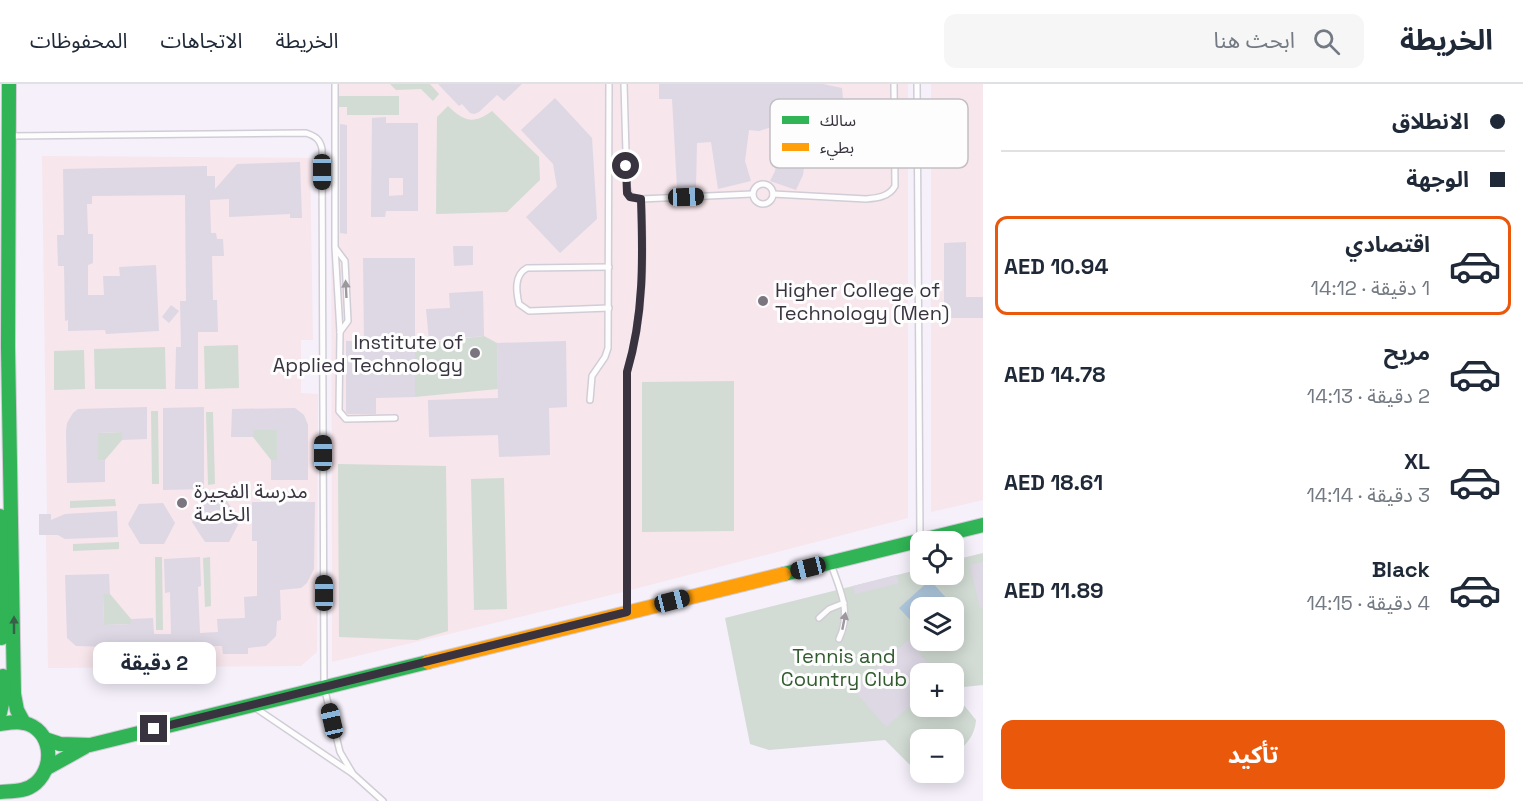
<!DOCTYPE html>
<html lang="ar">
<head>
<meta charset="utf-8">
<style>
	:root { --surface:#fff; --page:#f6f6f7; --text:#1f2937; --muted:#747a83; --line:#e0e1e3; --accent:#ea580c }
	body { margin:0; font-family:"Space Grotesk","Noto Sans Arabic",sans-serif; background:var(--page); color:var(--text); direction:rtl; height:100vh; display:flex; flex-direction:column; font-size:22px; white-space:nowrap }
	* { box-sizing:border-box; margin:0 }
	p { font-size:20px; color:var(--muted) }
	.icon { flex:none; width:33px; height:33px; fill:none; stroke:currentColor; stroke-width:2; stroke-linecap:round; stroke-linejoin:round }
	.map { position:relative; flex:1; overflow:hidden; direction:ltr }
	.drawer { display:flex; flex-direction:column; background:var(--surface); width:540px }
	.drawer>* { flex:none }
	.hud { display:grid; align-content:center; height:132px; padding:0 18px; background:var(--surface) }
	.fabs { position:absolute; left:910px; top:447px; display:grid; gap:12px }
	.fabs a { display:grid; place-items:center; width:54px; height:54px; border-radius:12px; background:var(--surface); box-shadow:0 3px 15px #0003; font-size:30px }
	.end { position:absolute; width:27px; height:27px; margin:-14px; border:8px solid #39333f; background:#fff; box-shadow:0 0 0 3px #fff }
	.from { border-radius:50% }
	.bubble { position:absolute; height:42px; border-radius:12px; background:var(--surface); box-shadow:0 3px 15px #0003; font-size:20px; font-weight:700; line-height:42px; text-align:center; direction:rtl }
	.car { position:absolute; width:18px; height:36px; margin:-18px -9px; border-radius:8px; box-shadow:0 0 4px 2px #0007; background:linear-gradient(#222 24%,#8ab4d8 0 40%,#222 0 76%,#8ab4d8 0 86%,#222 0) }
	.hud b { display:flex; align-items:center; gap:21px; height:57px; font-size:22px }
	.hud b+b { border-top:2px solid var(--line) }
	.hud i { width:15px; height:15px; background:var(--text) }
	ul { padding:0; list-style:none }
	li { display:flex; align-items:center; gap:18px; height:99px; margin:0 12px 9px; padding:0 6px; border:3px solid transparent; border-radius:12px }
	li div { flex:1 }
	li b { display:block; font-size:22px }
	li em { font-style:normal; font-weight:700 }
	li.current { border-color:var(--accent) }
	li>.icon { width:54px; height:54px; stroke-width:1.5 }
	.primary-button { display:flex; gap:12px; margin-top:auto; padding:12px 18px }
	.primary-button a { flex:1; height:69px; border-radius:12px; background:var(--accent); color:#fff; font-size:24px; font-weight:700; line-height:69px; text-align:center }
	header { display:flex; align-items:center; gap:36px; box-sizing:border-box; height:84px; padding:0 30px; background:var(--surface); border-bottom:2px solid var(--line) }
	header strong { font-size:28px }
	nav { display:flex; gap:33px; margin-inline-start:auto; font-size:21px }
	.search { width:420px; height:54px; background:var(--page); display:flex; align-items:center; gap:15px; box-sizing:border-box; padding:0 21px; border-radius:12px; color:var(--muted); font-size:22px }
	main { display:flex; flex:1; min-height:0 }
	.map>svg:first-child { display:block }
</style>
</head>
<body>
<header>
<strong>الخريطة</strong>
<div class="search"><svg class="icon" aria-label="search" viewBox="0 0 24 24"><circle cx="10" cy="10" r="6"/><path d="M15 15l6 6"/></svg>ابحث هنا</div>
<nav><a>الخريطة</a><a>الاتجاهات</a><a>المحفوظات</a></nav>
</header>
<main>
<section class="drawer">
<div class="hud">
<b><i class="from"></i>الانطلاق</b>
<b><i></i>الوجهة</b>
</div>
<ul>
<li class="current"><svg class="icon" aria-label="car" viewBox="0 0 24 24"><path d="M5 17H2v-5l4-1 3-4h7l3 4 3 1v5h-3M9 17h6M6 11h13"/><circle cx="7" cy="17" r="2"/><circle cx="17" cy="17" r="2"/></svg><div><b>اقتصادي</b><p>1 دقيقة · 14:12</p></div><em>AED 10.94</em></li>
<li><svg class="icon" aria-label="car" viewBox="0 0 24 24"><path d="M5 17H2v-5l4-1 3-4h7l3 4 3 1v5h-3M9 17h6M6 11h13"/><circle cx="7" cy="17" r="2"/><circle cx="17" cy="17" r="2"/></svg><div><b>مريح</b><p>2 دقيقة · 14:13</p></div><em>AED 14.78</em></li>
<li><svg class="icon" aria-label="car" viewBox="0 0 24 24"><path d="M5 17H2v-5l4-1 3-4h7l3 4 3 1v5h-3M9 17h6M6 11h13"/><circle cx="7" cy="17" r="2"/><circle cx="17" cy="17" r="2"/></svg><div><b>XL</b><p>3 دقيقة · 14:14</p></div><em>AED 18.61</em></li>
<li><svg class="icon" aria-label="car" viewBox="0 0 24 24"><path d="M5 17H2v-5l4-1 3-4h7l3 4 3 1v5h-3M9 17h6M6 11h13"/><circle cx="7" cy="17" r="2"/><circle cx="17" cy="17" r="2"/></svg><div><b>Black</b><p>4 دقيقة · 14:15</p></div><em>AED 11.89</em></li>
</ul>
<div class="primary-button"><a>تأكيد</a></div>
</section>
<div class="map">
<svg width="983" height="717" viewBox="0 0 983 717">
	<rect width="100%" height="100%" fill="#f5f0fa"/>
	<g fill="#f7e6ec">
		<polygon points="331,0 908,0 908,434 619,509 332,578"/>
		<polygon points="931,0 983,0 983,416 931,428"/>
		<polygon points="42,72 310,74 313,256 301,256 301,309 318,310 317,568 301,582 48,584 46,451 39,451 39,430 47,430"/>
	</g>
	<g fill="#d2dcd4" fill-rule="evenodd">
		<polygon points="390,0 430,0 439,10 433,17 421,5 396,6"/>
		<polygon points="338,12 399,12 399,31 347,31 347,23 338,23"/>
		<path d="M448,22c15,15 26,19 44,5l47,46 1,23 -33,32 -71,2 1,-97z"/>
		<polygon points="484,252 497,259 498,305 415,313 415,260"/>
		<polygon points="238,261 239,304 205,305 204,262"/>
		<polygon points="165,263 166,305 95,305 94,265"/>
		<polygon points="84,266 85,305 54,306 54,267"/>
		<polygon points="734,297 734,447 642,448 642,298"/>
		<polygon points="151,327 158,327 159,400 152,400"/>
		<polygon points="206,328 213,328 215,400 208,401"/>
		<polygon points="253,346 277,346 277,376 271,376 253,353"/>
		<polygon points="122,348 122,356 105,376 98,377 98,349"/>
		<polygon points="338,380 446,382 448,547 417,556 339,553"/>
		<polygon points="504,394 507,525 474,526 471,395"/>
		<polygon points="259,410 292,411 292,415 259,414"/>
		<polygon points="115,415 116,422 70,424 70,417"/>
		<polygon points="119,458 119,465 73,467 73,460"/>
		<path d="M983,469v132l-29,3v-14h-33v32h33v-13l22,27c-1,16 -10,25 -22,35v-15h-33v29l-9,-2 -27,-27 -116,10 -19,-6 -25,-126 196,-49v5h33v-14zM921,524h33v32h-33z"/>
		<polygon points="155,473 162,473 163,546 156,546"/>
		<polygon points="210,473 211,522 205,523 203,474"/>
		<polygon points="103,510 110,510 131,535 131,540 104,541"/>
	</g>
	<polygon fill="#aec7dd" points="930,496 949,517 941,523 921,524 921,541 918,544 899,524"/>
	<g fill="#ddd8e4" fill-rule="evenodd">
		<polygon points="438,0 522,0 504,17 497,11 479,28 474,30 470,29 462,20 459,22"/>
		<polygon points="659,0 823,0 842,4 847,59 807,59 803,91 796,106 770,97 775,87 777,73 772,43 759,47 749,46 745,77 751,97 718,105 711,58 697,59 696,103 677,104 672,15 659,15"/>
		<polygon points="555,14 592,54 597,135 560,169 526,133 557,103 553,80 521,46"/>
		<path d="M386,33v6h32v88h-32l-1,6h-14l1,-99zM389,94h14v17l-14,1z"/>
		<polygon points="340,40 347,41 347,150 340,149"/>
		<polygon points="300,78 302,134 290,134 290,130 229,133 229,115 210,116 211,149 216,149 217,155 223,155 224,172 212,172 213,216 217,216 218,248 198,248 198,305 175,305 176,263 181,263 180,217 186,217 185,111 92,112 92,120 87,120 88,150 93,150 93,179 88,181 88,211 104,211 103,192 120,192 119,183 156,181 159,247 106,250 105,246 68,247 68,236 65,237 64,182 58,182 57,151 64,151 63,85 207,82 207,92 215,92 215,105 237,80"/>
		<polygon points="966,158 966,213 983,213 983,234 944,234 944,159"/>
		<polygon points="453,162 473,162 473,181 454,182"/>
		<polygon points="363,174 415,174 415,313 376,314 376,330 348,330 346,328 346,257 364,257"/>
		<polygon points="483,207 484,252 429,257 426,225 450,224 449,209"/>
		<polygon points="171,221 179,227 169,239 162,233"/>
		<polygon points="566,257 567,323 549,324 550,371 499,373 498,351 429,353 428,316 498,314 497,259"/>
		<polygon points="147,323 147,355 122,356 122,348 98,349 98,377 105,376 105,398 67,399 66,347 67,339 73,329 78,325"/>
		<polygon points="204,323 204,405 163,406 163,324"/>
		<polygon points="295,324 304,331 308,341 308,396 271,396 271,376 277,376 277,346 253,346 253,353 231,353 232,325"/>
		<polygon points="204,417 227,417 240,437 229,458 205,458 192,438"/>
		<polygon points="252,418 315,418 314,485 307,499 301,504 280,506 281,536 277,537 276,552 266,562 248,564 248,570 223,570 222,562 155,562 155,568 114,568 114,563 76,562 67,554 65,491 109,490 110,510 103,510 104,541 131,540 131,535 153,534 154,550 171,550 170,508 165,509 164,475 200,473 201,502 198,503 200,549 218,548 217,535 245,534 244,513 257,512 257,457 252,457"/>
		<polygon points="163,419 175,439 164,460 140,460 128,440 139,420"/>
		<polygon points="117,427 118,453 65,455 58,451 39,451 39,430 51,430 51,436 65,430"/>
		<polygon points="983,478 983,523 980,524 970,481"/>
		<polygon points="896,491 899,499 855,510 853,502"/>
		<polygon points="908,556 937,590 921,590 921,612 886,643 853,605"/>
	</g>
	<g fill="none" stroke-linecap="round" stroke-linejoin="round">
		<g stroke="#d1cdd6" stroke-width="8">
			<g id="lane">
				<polyline points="335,0 335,163 340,248 339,327 346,335 395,334"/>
				<polyline points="624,0 627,103 630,113 641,115 752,110"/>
				<polyline points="917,0 920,454"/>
				<path d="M11,52l295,-3c9,3 14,6 16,16l2,538 16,65 13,22"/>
				<circle cx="763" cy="110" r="10"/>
				<path d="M773,110l93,5c11,-1 23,-2 29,-13l-1,-102"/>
				<polyline points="336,165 345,177 348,237 340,248"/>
				<path d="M609,183l-82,1c-13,7 -11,23 -8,36l10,7 80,-3"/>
				<polyline points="590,316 592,292 605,273 608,264 609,0"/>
				<path d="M831,480c9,27 21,47 8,75"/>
				<path d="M627,527v-239c17,-57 17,-115 14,-173"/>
				<polyline points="819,534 829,525 844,519"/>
				<polyline points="254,623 353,690 383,717"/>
			</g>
		</g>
		<g stroke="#d1cdd6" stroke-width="16">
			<g id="fast">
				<polyline points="9,0 8,263 14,610 17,626 24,639"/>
				<polyline points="0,432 2,554"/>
				<polyline points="784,490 983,441"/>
				<polyline points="0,629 4,611 3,592"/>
				<path d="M0,640c7,-1 17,-3 24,-1 27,6 32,42 12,60 -10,9 -23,8 -36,9"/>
				<polyline points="45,655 60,660 90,661 428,578"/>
				<polyline points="49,683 85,663"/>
			</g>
		</g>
		<g stroke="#d1cdd6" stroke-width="16">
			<polyline id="slow" points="428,578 784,490"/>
		</g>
		<use href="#lane" stroke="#fefdfe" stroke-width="5"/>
		<use href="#fast" stroke="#30b455" stroke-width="14"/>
		<use href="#slow" stroke="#ff9f0a" stroke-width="14"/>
	</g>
	<defs><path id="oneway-solid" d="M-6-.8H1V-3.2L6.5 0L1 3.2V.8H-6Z" transform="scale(1.5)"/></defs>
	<g fill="#9c989e">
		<use href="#oneway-solid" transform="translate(346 205) rotate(-93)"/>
		<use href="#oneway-solid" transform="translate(844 537) rotate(-79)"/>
	</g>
	<use fill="#366047" href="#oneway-solid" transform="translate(14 541) rotate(-90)"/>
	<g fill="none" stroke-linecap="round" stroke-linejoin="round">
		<path stroke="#39333f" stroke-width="8" d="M154,645l473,-117v-240c17,-57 16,-115 14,-173l-11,-2 -3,-4 -1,-27"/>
	</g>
	<g fill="#7b7580" stroke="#fdfdfd" stroke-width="2">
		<circle cx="763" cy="217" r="6"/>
		<circle cx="475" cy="269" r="6"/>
		<circle cx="182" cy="419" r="6"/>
	</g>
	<g text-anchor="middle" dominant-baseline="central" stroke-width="6" stroke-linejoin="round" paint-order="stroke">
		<g font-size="20" fill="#39333f" stroke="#fdfdfd" text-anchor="start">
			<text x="775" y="206">Higher College of<tspan x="775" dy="23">Technology (Men)</tspan></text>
			<text x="463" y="258" text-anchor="end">Institute of<tspan x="463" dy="23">Applied Technology</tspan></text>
			<text x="194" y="407">مدرسة الفجيرة<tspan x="194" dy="23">الخاصة</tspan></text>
		</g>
		<g font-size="20" fill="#315a2e" stroke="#fdfdfd">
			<text x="844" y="572">Tennis and<tspan x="844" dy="23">Country Club</tspan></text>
		</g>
	</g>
	<rect x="770" y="15" width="198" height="69" rx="9" fill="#fdfdfd" stroke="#c2c0c4" stroke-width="1.5"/>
	<rect x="782" y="32" width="27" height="8" fill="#30b455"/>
	<rect x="782" y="59" width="27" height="8" fill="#ff9f0a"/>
	<g font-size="16" fill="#39333f">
		<text x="820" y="42">سالك</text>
		<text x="820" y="69">بطيء</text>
	</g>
</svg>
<div class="fabs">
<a><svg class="icon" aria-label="locate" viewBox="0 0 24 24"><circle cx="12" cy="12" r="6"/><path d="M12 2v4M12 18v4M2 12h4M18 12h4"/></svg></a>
<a><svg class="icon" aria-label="layers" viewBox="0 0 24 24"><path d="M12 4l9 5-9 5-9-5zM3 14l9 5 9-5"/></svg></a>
<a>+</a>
<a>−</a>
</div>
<i class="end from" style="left:626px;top:82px"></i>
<i class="end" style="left:154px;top:645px"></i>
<div class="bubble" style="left:93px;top:558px;width:123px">2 دقيقة</div>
<i class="car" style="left:322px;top:88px;rotate:180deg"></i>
<i class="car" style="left:686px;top:113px;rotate:88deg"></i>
<i class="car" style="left:323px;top:369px;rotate:0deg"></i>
<i class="car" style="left:808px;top:484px;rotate:256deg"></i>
<i class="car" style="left:324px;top:509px;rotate:0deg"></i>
<i class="car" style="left:672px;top:517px;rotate:76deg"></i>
<i class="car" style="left:332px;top:637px;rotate:347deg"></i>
</div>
</main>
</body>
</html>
